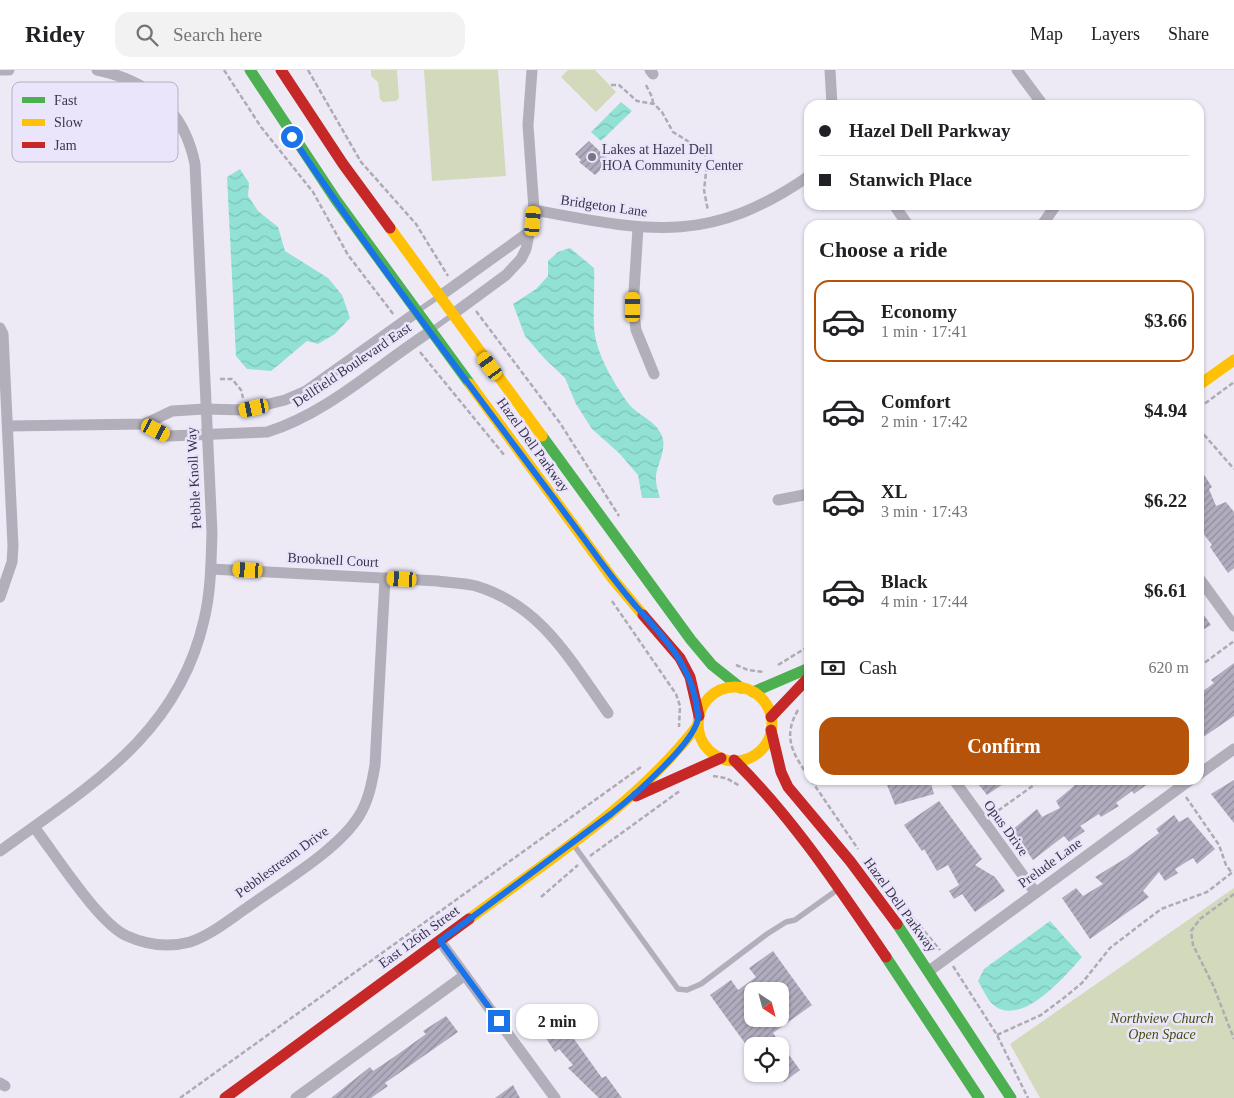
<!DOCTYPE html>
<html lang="en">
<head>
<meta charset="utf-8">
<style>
	:root { --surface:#fff; --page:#f2f2f2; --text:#202124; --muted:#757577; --line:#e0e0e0; --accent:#b45309 }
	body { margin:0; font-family:"Times New Roman",serif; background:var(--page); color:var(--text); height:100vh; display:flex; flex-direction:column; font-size:19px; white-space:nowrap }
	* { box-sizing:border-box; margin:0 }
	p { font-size:16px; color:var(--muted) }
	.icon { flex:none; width:28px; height:28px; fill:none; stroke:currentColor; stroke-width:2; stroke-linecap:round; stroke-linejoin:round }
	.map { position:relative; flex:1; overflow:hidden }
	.panel { position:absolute; left:804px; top:150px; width:400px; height:565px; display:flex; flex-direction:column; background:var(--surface); border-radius:15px; box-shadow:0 1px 4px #0004 }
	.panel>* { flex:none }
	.guide { position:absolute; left:804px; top:30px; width:400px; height:110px; border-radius:15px; box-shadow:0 1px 4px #0004; display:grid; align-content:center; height:110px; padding:0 15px; background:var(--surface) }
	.needle { width:32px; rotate:144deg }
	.controls { position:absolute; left:744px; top:912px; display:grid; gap:10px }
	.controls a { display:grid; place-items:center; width:45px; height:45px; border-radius:10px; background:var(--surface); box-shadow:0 1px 4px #0004; font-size:25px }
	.end { position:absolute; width:22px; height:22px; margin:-11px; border:6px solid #1a73e8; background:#fff; box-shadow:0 0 0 2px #fff }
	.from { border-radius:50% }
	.bubble { position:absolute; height:35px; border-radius:15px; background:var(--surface); box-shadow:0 1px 4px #0004; font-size:16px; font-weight:800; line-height:35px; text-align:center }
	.car { position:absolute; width:15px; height:30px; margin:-15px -8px; border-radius:6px; box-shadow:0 0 4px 1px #0007; background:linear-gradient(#f5c518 24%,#345 0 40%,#f5c518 0 76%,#345 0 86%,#f5c518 0) }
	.guide b { display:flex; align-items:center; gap:18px; height:48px; font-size:19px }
	.guide b+b { border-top:1px solid var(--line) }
	.guide i { width:12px; height:12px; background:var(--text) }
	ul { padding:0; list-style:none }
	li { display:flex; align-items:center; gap:15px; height:82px; margin:0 10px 8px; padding:0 5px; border:2px solid transparent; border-radius:15px }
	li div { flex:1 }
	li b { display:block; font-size:19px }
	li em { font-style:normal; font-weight:800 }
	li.on { border-color:var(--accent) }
	li>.icon { width:45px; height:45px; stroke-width:1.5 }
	h2 { padding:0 15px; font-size:22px; line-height:60px }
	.pay { display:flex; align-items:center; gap:12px; height:55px; padding:0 15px; font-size:19px }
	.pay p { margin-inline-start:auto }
	.primary-button { display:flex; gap:10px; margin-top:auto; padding:10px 15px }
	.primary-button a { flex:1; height:58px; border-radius:15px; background:var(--accent); color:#fff; font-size:20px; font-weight:800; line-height:58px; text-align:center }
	header { display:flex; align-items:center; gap:30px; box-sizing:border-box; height:70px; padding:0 25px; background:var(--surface); border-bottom:1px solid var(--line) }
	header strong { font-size:24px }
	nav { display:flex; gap:28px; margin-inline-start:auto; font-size:18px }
	.search { width:350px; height:45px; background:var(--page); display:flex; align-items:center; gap:12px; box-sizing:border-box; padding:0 18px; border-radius:15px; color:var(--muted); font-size:19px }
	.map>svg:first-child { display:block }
</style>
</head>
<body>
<header>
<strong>Ridey</strong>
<div class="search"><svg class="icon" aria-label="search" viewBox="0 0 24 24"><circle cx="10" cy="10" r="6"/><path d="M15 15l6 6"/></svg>Search here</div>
<nav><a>Map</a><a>Layers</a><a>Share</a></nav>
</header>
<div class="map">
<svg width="1234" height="1028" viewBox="0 0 1234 1028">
	<defs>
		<pattern id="water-waves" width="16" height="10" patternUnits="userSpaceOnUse" patternTransform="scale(1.25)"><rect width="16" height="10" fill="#91e2d4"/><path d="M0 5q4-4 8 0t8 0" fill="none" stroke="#7ec2b8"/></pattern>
		<pattern id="building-hatch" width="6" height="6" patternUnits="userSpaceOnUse" patternTransform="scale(1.25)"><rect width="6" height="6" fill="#b2acbf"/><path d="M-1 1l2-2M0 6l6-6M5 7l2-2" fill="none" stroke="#928d9d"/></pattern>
	</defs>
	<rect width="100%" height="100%" fill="#edeaf6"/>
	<g fill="#d3d9bb">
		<polygon points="371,0 397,0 399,28 396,31 383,32 380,29 378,12 371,6"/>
		<polygon points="424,0 498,0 506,106 432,111"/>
		<polygon points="568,0 595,0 616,22 596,42 561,7"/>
		<polygon points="1234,818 1234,1028 1040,1028 1010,974"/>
	</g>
	<g fill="url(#water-waves)">
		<polygon points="621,32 632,41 601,71 591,62"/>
		<polygon points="240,99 249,113 248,126 258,141 278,157 285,181 328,208 342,225 350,248 335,264 318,274 307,271 271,301 247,299 236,286 227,107"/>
		<path d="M570,178l24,20c1,19 -1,39 0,58 1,26 19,56 34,77 9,12 27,17 33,31 7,13 -3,28 -5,41 -1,7 2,16 4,23h-18l-4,-23 -19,-22 -27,-24 -16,-25 -11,-26 -21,-20 -19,-22 -12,-32 23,-15 12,-13v-15l10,-9z"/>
		<path d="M1050,851l32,36c-16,18 -51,60 -79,53 -13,-3 -19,-19 -25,-29l6,-12z"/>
	</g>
	<g fill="url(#building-hatch)" fill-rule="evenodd">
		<polygon points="589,71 610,91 595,105 579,92 581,90 575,84"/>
		<polygon points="1199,397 1212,417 1209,419 1216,436 1226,432 1234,442 1234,498 1228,503 1210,477 1212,475 1199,458"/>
		<polygon points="1199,538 1211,555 1199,562"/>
		<polygon points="1234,593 1234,646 1199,670 1199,624 1214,613 1211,610"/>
		<polygon points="885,710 930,710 934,724 895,735"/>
		<polygon points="975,710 1009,710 987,725"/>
		<polygon points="1081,710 1153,710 1134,724 1132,721 1116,733 1119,736 1101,747 1099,744 1080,756 1085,761 1069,772 1064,766 1033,790 1012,760 1037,739 1042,747 1060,738 1056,731"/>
		<polygon points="1234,710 1234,753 1211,724"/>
		<polygon points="939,731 982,789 975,795 995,807 1005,821 975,842 962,824 954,829 949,821 959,815 948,795 937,801 924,779 922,781 904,755"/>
		<polygon points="1174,745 1179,752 1188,747 1215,779 1197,794 1193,788 1175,799 1178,803 1165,811 1159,802 1143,821 1149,827 1090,869 1062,828 1076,818 1083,826 1103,814 1095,807 1126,788 1159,763 1156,759"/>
		<path d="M773,881l39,54 -39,28 27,37 -16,12 -4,-5v-31h-33l-37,-51 21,-15 7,10 18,-13 -7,-9zM752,921h28v28h-28z"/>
		<polygon points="556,944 602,1008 606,1006 622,1028 599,1028 568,998 573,995 559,979 555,982 538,956"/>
		<polygon points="446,946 458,962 385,1013 388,1016 371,1028 331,1028 370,997 373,1001 394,987 426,964 423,961"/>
		<polygon points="513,1015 520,1028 495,1028"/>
	</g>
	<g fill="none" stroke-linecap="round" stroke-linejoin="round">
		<g stroke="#aeabb5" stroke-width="2.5" stroke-dasharray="5 2.5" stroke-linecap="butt">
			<polyline points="224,0 261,57 313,122 348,185 394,245"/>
			<polyline points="308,0 361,92 416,154 448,206"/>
			<polyline points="611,15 619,15 637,31 654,34 662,42 673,62 699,78 705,85 707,94 704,120 708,141"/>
			<polyline points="646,15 652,27 653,33"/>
			<polyline points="476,241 560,353 619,446"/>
			<polyline points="420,282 505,386"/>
			<polyline points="220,309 232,309 241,320 243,328"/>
			<polyline points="1199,338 1234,312"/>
			<polyline points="1199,359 1234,399"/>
			<polyline points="612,531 676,624 680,636 679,657"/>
			<polyline points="736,595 748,600 764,602"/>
			<polyline points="778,595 809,576"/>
			<polyline points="1199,597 1234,571"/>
			<path d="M798,640c-16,27 -5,44 11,67"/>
			<polyline points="713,706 726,708 740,716"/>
			<polyline points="811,710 858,779"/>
			<polyline points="1186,727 1219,775 1226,795 1232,803"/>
			<polyline points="992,745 1041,710"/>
			<polyline points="590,786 681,720"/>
			<polyline points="891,821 940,880"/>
			<polyline points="1234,824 1200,849 1191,861 1193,875 1213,915 1234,969"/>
			<polyline points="541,827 578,795"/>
			<polyline points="953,896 997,965 1028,1028"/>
			<polyline points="997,965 1041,945 1065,927 1082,913 1110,878 1161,839 1207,822 1234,801"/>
			<polyline points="180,1028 641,697"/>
		</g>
		<g stroke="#b2afbb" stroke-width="5.5">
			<polyline points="419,240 438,227"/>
			<polyline points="433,259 451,246"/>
			<polyline points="573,774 678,919 687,920 701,914 767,864 786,852 795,850 837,820"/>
		</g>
		<g stroke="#b2afbb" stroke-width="11">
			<polyline points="0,0 9,0"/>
			<polyline points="650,0 653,4"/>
			<polyline points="830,0 832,35"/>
			<polyline points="1017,0 1043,35"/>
			<polyline points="894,135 908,155"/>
			<path d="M534,140c113,21 174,36 275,-34"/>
			<polyline points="1042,155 1056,135"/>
			<polyline points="638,158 633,237 636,260 654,304"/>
			<polyline points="440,226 529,162"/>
			<polyline points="453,244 506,205 521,189 526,179 534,140 528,55 532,0"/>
			<polyline points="0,258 3,264 13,476 12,492 0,527"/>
			<path d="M145,354l23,12 99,-4c61,-19 111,-67 164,-101"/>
			<polyline points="8,356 145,354 172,341 205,339 244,340 285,330 306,321 417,242"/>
			<polyline points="778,430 809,424"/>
			<path d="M211,499l227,12c12,2 26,2 38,5 66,20 94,74 132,127"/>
			<polyline points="1199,508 1234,556"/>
			<polyline points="1199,704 1234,679"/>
			<polyline points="954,710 1035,822"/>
			<path d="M34,757c21,27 65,97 93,109 20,9 41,12 63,6 21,-7 40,-23 58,-35 33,-24 90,-57 111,-91 10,-16 13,-34 16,-51l10,-187"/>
			<path d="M0,781c88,-64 178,-116 204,-231 7,-29 7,-58 8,-87l-17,-369c-11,-54 -45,-83 -98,-94"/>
			<polyline points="440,871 555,1028"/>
			<polyline points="929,901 1190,710"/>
			<polyline points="0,1013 5,1016"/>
			<polyline points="296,1028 465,905"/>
		</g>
		<g stroke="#4caf50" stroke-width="11">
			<polyline points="250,0 336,130 470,314"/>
			<polyline points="542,366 691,570 712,595 741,618"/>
			<polyline points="753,622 809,598"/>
			<polyline points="897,854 1011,1028"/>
			<polyline points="886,887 979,1028"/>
		</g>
		<g stroke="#ffc107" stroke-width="11">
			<polyline points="390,158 542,366"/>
			<polyline points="470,314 612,508 643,545"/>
			<polyline points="1199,315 1234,290"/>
			<circle cx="735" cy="654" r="37"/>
			<path d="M469,849c81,-60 167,-114 229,-194"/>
		</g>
		<g stroke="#c62828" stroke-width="11">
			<polyline points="281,0 343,94 390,158"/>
			<polyline points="643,545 680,588 690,607 699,646"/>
			<polyline points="771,647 809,607"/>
			<polyline points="771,660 781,702 788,717 850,791 897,854"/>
			<path d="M734,690c59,58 105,128 152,197"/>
			<polyline points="636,726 721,688"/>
			<polyline points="225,1028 469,849"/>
		</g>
	</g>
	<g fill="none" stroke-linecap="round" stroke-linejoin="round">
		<path stroke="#1a73e8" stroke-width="6" d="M292,67c93,139 196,272 295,406 15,21 30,41 47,61 31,35 59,61 64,111 3,23 -68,84 -87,99l-171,127 59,80"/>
	</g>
	<circle fill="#797486" stroke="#ebe5fb" stroke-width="2" cx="592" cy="87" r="5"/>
	<g text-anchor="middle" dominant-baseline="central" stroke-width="5" stroke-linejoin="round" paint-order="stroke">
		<g font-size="14" fill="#3b354a" stroke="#ebe5fb" text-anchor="start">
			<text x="602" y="79">Lakes at Hazel Dell<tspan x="602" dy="16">HOA Community Center</tspan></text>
		</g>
		<g font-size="14" fill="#3b354a" stroke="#ebe5fb">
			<text transform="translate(604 136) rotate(8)">Bridgeton Lane</text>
			<text transform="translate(352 295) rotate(-34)">Dellfield Boulevard East</text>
			<text transform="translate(533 375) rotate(54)">Hazel Dell Parkway</text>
			<text transform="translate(194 408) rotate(-93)">Pebble Knoll Way</text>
			<text transform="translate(333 490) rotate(3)">Brooknell Court</text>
			<text transform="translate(1006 758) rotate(54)">Opus Drive</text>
			<text transform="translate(282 792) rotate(-36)">Pebblestream Drive</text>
			<text transform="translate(1050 793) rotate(-36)">Prelude Lane</text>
			<text transform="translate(900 835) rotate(54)">Hazel Dell Parkway</text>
			<text transform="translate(419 867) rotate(-36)">East 126th Street</text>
		</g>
		<g font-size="14" font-style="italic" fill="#444d0a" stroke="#ebe5fb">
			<text x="1162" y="948">Northview Church<tspan x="1162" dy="16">Open Space</tspan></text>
		</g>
	</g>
	<rect x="12" y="12" width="166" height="80" rx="8" fill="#ebe5fb" stroke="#b6b0c6" stroke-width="1"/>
	<rect x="22" y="27" width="23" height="6" fill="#4caf50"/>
	<rect x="22" y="49" width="23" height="7" fill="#ffc107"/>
	<rect x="22" y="72" width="23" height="6" fill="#c62828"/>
	<g font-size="14" fill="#3b354a">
		<text x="54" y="35">Fast</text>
		<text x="54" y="57">Slow</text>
		<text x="54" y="80">Jam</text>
	</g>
</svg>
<div class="controls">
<a><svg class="needle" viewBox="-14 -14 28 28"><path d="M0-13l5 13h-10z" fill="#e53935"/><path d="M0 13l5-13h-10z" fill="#757577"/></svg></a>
<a><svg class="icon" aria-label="locate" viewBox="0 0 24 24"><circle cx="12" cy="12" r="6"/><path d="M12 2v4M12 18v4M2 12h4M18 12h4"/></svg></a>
</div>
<i class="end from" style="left:292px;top:67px"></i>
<i class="end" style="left:499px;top:951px"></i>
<div class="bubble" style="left:516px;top:934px;width:82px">2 min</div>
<i class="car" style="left:533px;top:151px;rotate:5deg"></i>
<i class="car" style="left:633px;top:237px;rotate:0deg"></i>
<i class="car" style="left:490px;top:296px;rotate:324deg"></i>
<i class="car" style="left:254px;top:338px;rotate:258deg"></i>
<i class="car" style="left:156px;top:360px;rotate:117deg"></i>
<i class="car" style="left:248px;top:500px;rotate:273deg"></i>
<i class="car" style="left:402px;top:509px;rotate:273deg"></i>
<div class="guide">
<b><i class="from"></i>Hazel Dell Parkway</b>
<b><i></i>Stanwich Place</b>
</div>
<section class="panel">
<h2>Choose a ride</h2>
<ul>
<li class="on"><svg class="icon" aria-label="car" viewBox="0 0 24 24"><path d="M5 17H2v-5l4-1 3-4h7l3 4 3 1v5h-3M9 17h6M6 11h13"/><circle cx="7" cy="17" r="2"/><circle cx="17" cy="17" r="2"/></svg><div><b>Economy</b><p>1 min · 17:41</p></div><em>$3.66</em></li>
<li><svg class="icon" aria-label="car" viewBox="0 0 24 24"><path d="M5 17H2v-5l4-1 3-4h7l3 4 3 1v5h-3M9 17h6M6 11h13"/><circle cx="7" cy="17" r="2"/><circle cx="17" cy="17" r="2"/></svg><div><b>Comfort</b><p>2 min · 17:42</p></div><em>$4.94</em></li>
<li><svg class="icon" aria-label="car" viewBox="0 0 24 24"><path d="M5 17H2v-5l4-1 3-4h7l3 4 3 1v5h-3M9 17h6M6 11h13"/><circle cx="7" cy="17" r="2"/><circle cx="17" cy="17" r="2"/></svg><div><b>XL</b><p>3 min · 17:43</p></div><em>$6.22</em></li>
<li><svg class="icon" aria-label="car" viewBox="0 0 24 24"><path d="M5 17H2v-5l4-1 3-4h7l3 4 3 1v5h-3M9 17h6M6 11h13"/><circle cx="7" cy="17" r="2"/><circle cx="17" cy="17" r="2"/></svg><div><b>Black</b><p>4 min · 17:44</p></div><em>$6.61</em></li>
</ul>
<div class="pay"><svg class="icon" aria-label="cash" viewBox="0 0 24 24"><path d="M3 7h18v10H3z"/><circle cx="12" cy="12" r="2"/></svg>Cash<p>620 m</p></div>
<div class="primary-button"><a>Confirm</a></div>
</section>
</div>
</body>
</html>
